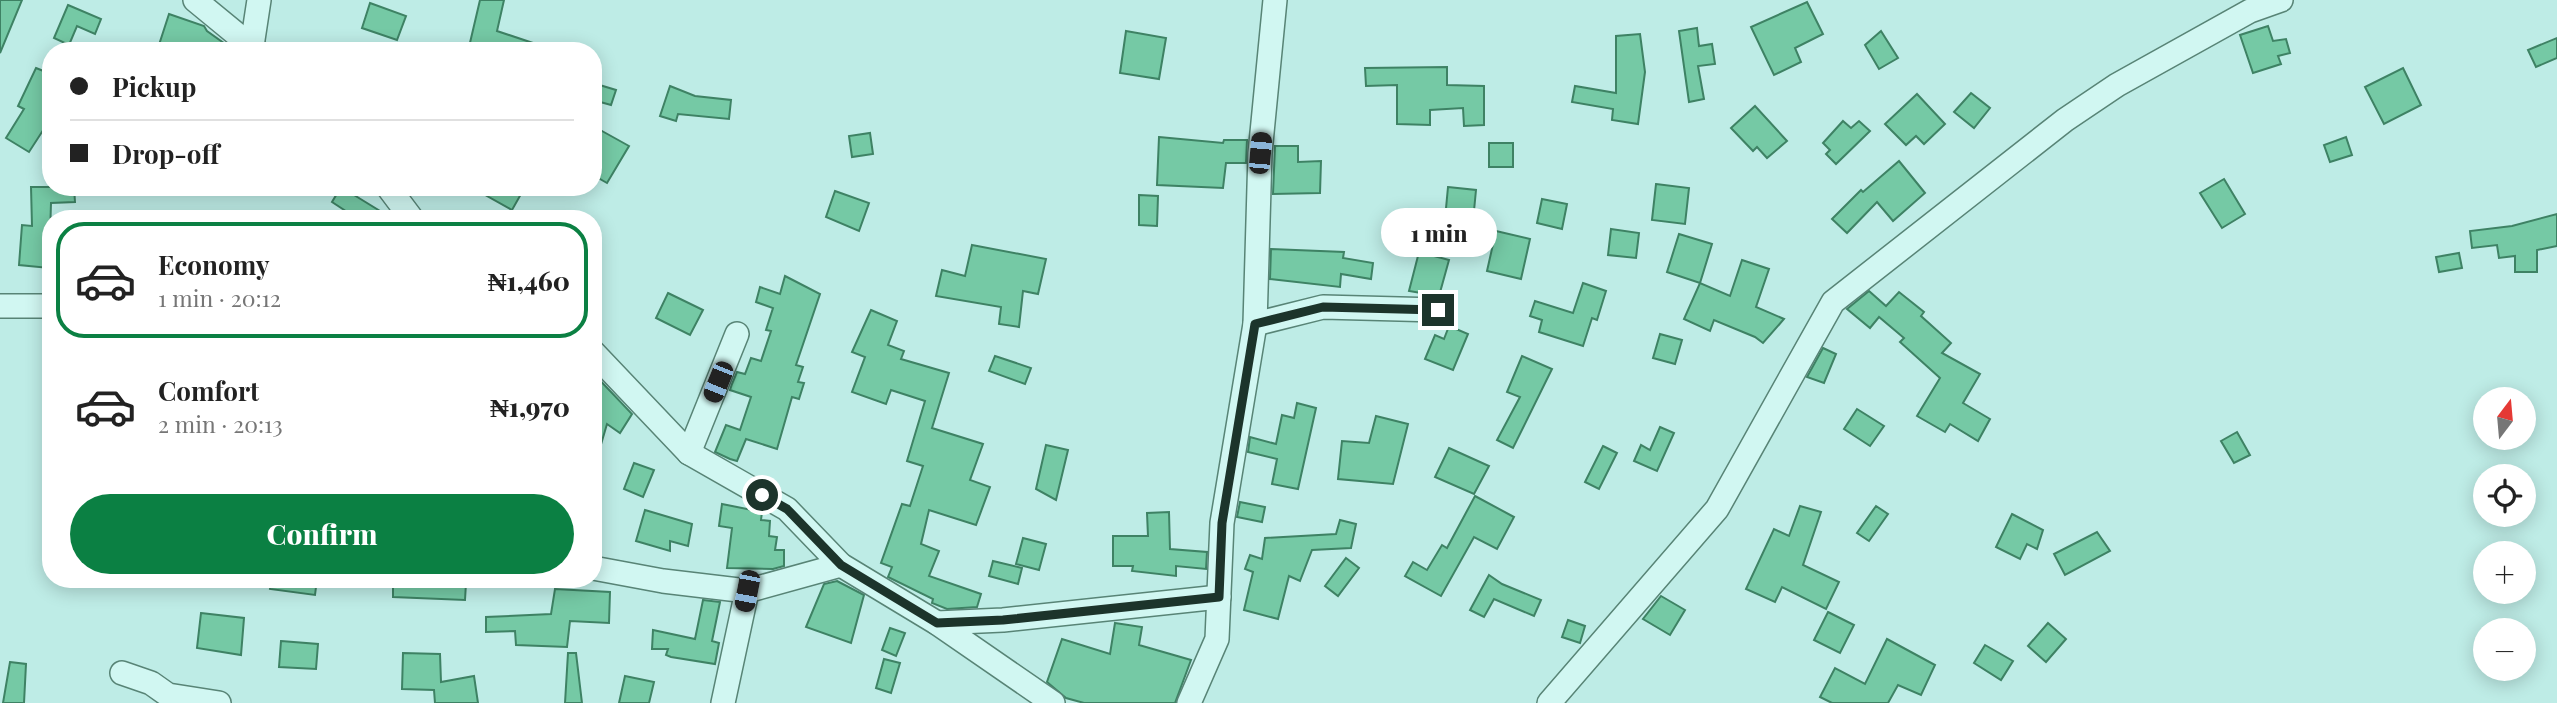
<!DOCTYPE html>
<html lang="en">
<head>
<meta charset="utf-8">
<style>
	:root { --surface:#fff; --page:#f2f2f2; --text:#222; --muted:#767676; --line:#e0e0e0; --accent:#0b8043 }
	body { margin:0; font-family:"Playfair Display",serif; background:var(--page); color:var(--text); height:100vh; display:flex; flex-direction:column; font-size:26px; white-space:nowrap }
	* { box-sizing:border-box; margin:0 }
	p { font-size:23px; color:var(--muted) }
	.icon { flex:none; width:38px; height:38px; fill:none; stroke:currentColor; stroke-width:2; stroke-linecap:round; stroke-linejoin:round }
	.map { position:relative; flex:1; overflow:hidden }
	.side { position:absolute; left:42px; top:210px; width:560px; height:378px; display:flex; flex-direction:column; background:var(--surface); border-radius:28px; box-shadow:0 4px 18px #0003 }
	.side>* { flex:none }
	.banner { position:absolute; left:42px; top:42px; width:560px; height:154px; border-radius:28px; box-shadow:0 4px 18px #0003; display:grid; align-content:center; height:154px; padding:0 28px; background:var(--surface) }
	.needle { width:46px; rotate:16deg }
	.tools { position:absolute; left:2473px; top:387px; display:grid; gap:14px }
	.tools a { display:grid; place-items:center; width:63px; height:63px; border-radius:50%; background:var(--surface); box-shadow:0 4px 18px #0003; font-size:35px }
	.end { position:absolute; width:32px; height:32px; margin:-16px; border:9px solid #1c342b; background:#fff; box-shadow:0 0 0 4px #fff }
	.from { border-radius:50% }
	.bubble { position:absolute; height:49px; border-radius:24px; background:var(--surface); box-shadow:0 4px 18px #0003; font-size:23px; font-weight:800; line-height:49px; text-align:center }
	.car { position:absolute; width:21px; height:42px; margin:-21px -10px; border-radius:9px; box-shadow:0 0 5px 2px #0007; background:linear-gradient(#222 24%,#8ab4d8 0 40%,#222 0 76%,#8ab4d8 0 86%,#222 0) }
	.banner b { display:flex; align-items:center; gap:24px; height:66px; font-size:26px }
	.banner b+b { border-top:2px solid var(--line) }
	.banner i { width:18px; height:18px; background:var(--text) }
	ul { padding:12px 0 0; list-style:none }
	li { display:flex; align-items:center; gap:21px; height:116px; margin:0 14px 10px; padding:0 14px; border:4px solid transparent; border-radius:28px }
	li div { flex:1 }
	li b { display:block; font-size:26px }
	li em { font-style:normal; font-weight:800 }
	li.on { border-color:var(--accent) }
	li>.icon { width:63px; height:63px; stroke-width:1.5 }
	.action { display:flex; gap:14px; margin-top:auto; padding:14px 28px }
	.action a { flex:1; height:80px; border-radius:42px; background:var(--accent); color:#fff; font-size:28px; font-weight:800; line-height:80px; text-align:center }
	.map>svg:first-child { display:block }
</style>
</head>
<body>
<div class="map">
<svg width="2557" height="703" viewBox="0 0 2557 703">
	<rect width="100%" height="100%" fill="#beece6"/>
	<g fill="#75c9a5" stroke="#3e8264" stroke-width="2">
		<polygon points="0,0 22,0 0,53"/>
		<polygon points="480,0 504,0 497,31 548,48 548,51 486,51 469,47"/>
		<polygon points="1807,2 1823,34 1795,48 1801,62 1774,75 1751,27"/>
		<polygon points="370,3 406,16 397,40 362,28"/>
		<polygon points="68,5 101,19 95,34 77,26 69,45 54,38"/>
		<polygon points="169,14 204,26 207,31 235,51 157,51"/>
		<polygon points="2268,26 2273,41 2286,39 2290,53 2278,56 2281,64 2253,73 2240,35"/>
		<polygon points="1697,28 1699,46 1712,44 1715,64 1698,66 1704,99 1689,102 1679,31"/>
		<polygon points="1126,31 1166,38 1159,79 1120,73"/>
		<polygon points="1881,31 1898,58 1879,69 1865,45"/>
		<polygon points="1640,34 1645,72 1638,124 1612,120 1613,109 1572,102 1575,86 1616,93 1616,36"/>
		<polygon points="2557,38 2557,58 2536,67 2528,50"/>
		<polygon points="1447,67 1447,85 1484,86 1484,125 1464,126 1463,108 1430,110 1430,125 1397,124 1397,85 1366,86 1365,68"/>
		<polygon points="36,68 51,74 51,118 29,152 6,138 24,109 18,106"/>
		<polygon points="2403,68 2421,105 2384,124 2365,87"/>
		<polygon points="593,83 616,90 611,105 593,100"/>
		<polygon points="670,86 695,96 731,100 729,119 678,114 676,121 660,116"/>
		<polygon points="1971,93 1990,108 1974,128 1954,112"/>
		<polygon points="1917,94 1945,124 1924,144 1916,136 1906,145 1885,124"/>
		<polygon points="1755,106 1787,141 1767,158 1757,147 1753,151 1731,128"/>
		<polygon points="1843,121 1851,128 1859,121 1870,131 1836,164 1826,154 1830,150 1823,143"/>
		<polygon points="593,126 629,146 607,183 593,175"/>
		<polygon points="870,133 873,154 852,157 849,136"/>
		<polygon points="1159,137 1223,143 1224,140 1247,140 1246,163 1226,163 1223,188 1157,185"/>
		<polygon points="2346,137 2352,155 2330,162 2324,145"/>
		<rect x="1489" y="143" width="24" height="24"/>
		<polygon points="1275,146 1298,146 1298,162 1321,161 1320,193 1273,194"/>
		<polygon points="1899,161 1925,193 1893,221 1877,202 1847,233 1832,219 1861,190 1863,192"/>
		<polygon points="2224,179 2245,214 2222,228 2200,193"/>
		<polygon points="1656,184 1689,188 1685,224 1652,220"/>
		<polygon points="31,187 74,187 75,202 51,203 49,268 19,265 22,225 32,226"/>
		<polygon points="341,187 393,219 358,219 332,202"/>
		<polygon points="471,187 525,187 512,210"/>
		<polygon points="1448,187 1476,190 1473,221 1445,219"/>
		<polygon points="835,191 869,203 859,231 826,217"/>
		<polygon points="1139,195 1158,196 1157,226 1139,225"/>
		<polygon points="1542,199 1567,204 1562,229 1537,223"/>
		<polygon points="2557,214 2557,246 2537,250 2537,272 2515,272 2515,256 2499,258 2497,245 2472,248 2470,231 2512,226"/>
		<polygon points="1611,229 1639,233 1636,258 1608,255"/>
		<polygon points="1496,231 1530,239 1521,279 1487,271"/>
		<polygon points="1679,234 1712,244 1700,283 1667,272"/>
		<polygon points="972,245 1046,259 1038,294 1023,291 1019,327 999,324 1001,307 936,296 942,270 965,276"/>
		<polygon points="1271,249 1344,252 1343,258 1373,263 1371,279 1341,274 1340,287 1270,279"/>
		<polygon points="1419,252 1449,260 1439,296 1409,291"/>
		<polygon points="2459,253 2462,268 2439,272 2436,257"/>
		<polygon points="1742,260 1769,269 1756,307 1784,319 1763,343 1755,337 1714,320 1710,331 1684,319 1700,283 1730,296"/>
		<polygon points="785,276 820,294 796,365 803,367 798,382 804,383 799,399 792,397 777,449 746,439 737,461 730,459 715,452 726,425 740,430 751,397 730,390 732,384 737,372 745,374 751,358 761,361 771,331 766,330 773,308 756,302 760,287 780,294"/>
		<polygon points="1583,283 1606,291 1597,320 1592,318 1583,346 1539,332 1542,320 1530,316 1535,301 1573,313"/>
		<polygon points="1869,291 1886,306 1899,292 1924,312 1921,316 1951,343 1942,353 1980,374 1963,403 1990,419 1978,441 1950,424 1945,432 1917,416 1940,378 1900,342 1904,338 1879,317 1870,328 1847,309"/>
		<polygon points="668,293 703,310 690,335 656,318"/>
		<polygon points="871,310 897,321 888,345 904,351 901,359 949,373 932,428 983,444 970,480 990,487 976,525 929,510 921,544 939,551 929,576 981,594 977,607 947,609 932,603 933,599 888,577 892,567 881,563 902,504 910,506 923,466 907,461 925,401 891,390 886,404 852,392 865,357 852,352"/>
		<polygon points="1449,326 1468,334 1453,370 1425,359 1435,335 1444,339"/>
		<polygon points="1660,334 1682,340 1675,364 1653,358"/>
		<polygon points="1823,348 1836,354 1824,383 1807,377"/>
		<polygon points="995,356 1031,368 1025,384 989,371"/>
		<polygon points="1522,356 1552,369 1513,448 1497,440 1520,397 1507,392"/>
		<polygon points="593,373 632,414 620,433 607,424 597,458 593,458"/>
		<polygon points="1297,403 1316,408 1298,489 1272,484 1277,459 1248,452 1250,437 1276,444 1282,415 1294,418"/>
		<polygon points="1857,409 1884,426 1870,446 1844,429"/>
		<polygon points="1376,416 1408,424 1393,484 1338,479 1342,441 1369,443"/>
		<polygon points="1660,427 1674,433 1657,471 1634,461 1641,445 1650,450"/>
		<polygon points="2237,432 2250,455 2234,463 2221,441"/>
		<polygon points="1046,445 1068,450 1056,500 1036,489"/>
		<polygon points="1603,446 1617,453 1599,489 1585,482"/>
		<polygon points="1449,448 1489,466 1474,494 1435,477"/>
		<polygon points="634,463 654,470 643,497 624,489"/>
		<polygon points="1475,496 1514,517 1497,549 1474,537 1441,596 1405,576 1413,562 1427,570 1442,545 1447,548"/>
		<polygon points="1240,502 1265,507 1262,522 1237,517"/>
		<polygon points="722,504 762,512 761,520 770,521 769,536 777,537 775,550 784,550 784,566 773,569 727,568 732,528 719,526"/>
		<polygon points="1800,506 1821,512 1803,565 1839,582 1826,609 1782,587 1775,602 1746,589 1774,529 1789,536"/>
		<polygon points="1876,506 1888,514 1869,541 1857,533"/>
		<polygon points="645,510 692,524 688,546 670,541 670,551 636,541"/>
		<polygon points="1169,512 1170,549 1207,552 1206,569 1176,566 1176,576 1132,571 1133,566 1113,566 1113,536 1148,536 1147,513"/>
		<polygon points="2012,514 2043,530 2037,549 2027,544 2020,559 1996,547"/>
		<polygon points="1340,520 1356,524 1351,548 1312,550 1300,581 1289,576 1278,619 1244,610 1253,572 1245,569 1250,555 1262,559 1265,538 1336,534"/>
		<polygon points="2097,532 2110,551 2065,575 2054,554"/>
		<polygon points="1023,538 1046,544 1039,570 1016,564"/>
		<polygon points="1346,558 1359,568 1338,596 1325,586"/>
		<polygon points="993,561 1022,568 1018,584 989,576"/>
		<polygon points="1489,575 1502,584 1541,600 1534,616 1494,599 1484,617 1470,610"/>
		<polygon points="271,579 317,579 315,595 270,589"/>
		<polygon points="427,581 466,583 465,600 393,597 393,582 427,583"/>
		<polygon points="837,581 864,595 851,643 806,627 824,584"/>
		<polygon points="555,589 610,592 609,623 570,621 567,647 516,645 515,631 486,632 486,617 551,614"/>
		<polygon points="1661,596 1685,610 1670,635 1643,619"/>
		<polygon points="703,600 720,602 712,641 719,643 715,664 671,657 666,655 668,649 652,649 653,630 695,639"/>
		<polygon points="1828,612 1854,625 1840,653 1814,640"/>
		<polygon points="201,613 244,618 241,655 197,648"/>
		<polygon points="1568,620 1585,626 1580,643 1562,637"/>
		<polygon points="1115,623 1142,627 1139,645 1191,660 1175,703 1084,703 1066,698 1047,682 1062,639 1110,654"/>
		<polygon points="2048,623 2066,639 2046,662 2028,646"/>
		<polygon points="890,628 905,633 896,656 882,650"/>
		<polygon points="1887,639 1935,665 1921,695 1898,685 1888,703 1832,703 1820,697 1835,668 1865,684"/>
		<polygon points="281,641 318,644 316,669 279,667"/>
		<polygon points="1985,645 2013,661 2001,680 1974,663"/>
		<polygon points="403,653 440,654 441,682 474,676 478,703 435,703 434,690 402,689"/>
		<polygon points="568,653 576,653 582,703 565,703"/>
		<polygon points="884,659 900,663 891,693 876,688"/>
		<polygon points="10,662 26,664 24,703 3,703"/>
		<polygon points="625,676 654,682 649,703 619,703"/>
	</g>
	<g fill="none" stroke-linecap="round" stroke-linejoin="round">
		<g stroke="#588476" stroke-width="26">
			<g id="minor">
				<polyline points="195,0 257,51"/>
				<polyline points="252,46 259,0"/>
				<polyline points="388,187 412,219"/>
				<polyline points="0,306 51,306"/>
				<polyline points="1255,324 1323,307 1438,310"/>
				<polyline points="593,352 689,453 787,509 841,565 937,623 1053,703"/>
				<polyline points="689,453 737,334"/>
				<polyline points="593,568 663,581 747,591 841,565"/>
				<polyline points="937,623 1003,620 1219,597"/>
				<polyline points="122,673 151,683 168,695 219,703"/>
				<polyline points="723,703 747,591"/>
				<polyline points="1189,703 1217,639 1222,523 1255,324 1260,153 1275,0"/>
				<polyline points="1549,703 1717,509 1833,302 2065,120 2117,85 2250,11 2281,0"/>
			</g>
		</g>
		<use href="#minor" stroke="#d1f7f2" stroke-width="23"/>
	</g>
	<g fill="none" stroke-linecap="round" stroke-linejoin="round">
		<polyline stroke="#1c342b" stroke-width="9" points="762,495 787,509 841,565 937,623 1003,620 1219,597 1222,523 1255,324 1323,307 1438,310"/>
	</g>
</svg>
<div class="tools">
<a><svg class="needle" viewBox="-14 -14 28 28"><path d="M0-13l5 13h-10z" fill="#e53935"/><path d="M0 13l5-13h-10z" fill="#767676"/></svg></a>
<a><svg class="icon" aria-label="locate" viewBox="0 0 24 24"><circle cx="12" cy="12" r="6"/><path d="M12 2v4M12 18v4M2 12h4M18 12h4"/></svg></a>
<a>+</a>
<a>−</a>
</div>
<i class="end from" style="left:762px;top:495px"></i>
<i class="end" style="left:1438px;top:310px"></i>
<div class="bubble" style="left:1381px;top:208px;width:116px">1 min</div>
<i class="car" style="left:1260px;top:153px;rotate:5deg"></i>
<i class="car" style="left:718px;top:382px;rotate:202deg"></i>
<i class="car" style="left:747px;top:591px;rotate:191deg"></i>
<div class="banner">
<b><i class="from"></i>Pickup</b>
<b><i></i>Drop-off</b>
</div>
<section class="side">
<ul>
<li class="on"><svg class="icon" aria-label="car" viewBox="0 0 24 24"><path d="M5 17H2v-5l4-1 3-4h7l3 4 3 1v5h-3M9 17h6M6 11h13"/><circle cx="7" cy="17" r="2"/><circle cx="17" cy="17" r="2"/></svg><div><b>Economy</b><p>1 min · 20:12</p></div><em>₦1,460</em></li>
<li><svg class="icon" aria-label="car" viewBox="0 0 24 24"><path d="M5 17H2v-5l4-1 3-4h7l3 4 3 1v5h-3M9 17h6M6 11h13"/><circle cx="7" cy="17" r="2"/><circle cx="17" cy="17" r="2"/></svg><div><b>Comfort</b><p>2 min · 20:13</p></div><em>₦1,970</em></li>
</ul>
<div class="action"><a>Confirm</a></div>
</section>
</div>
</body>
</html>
